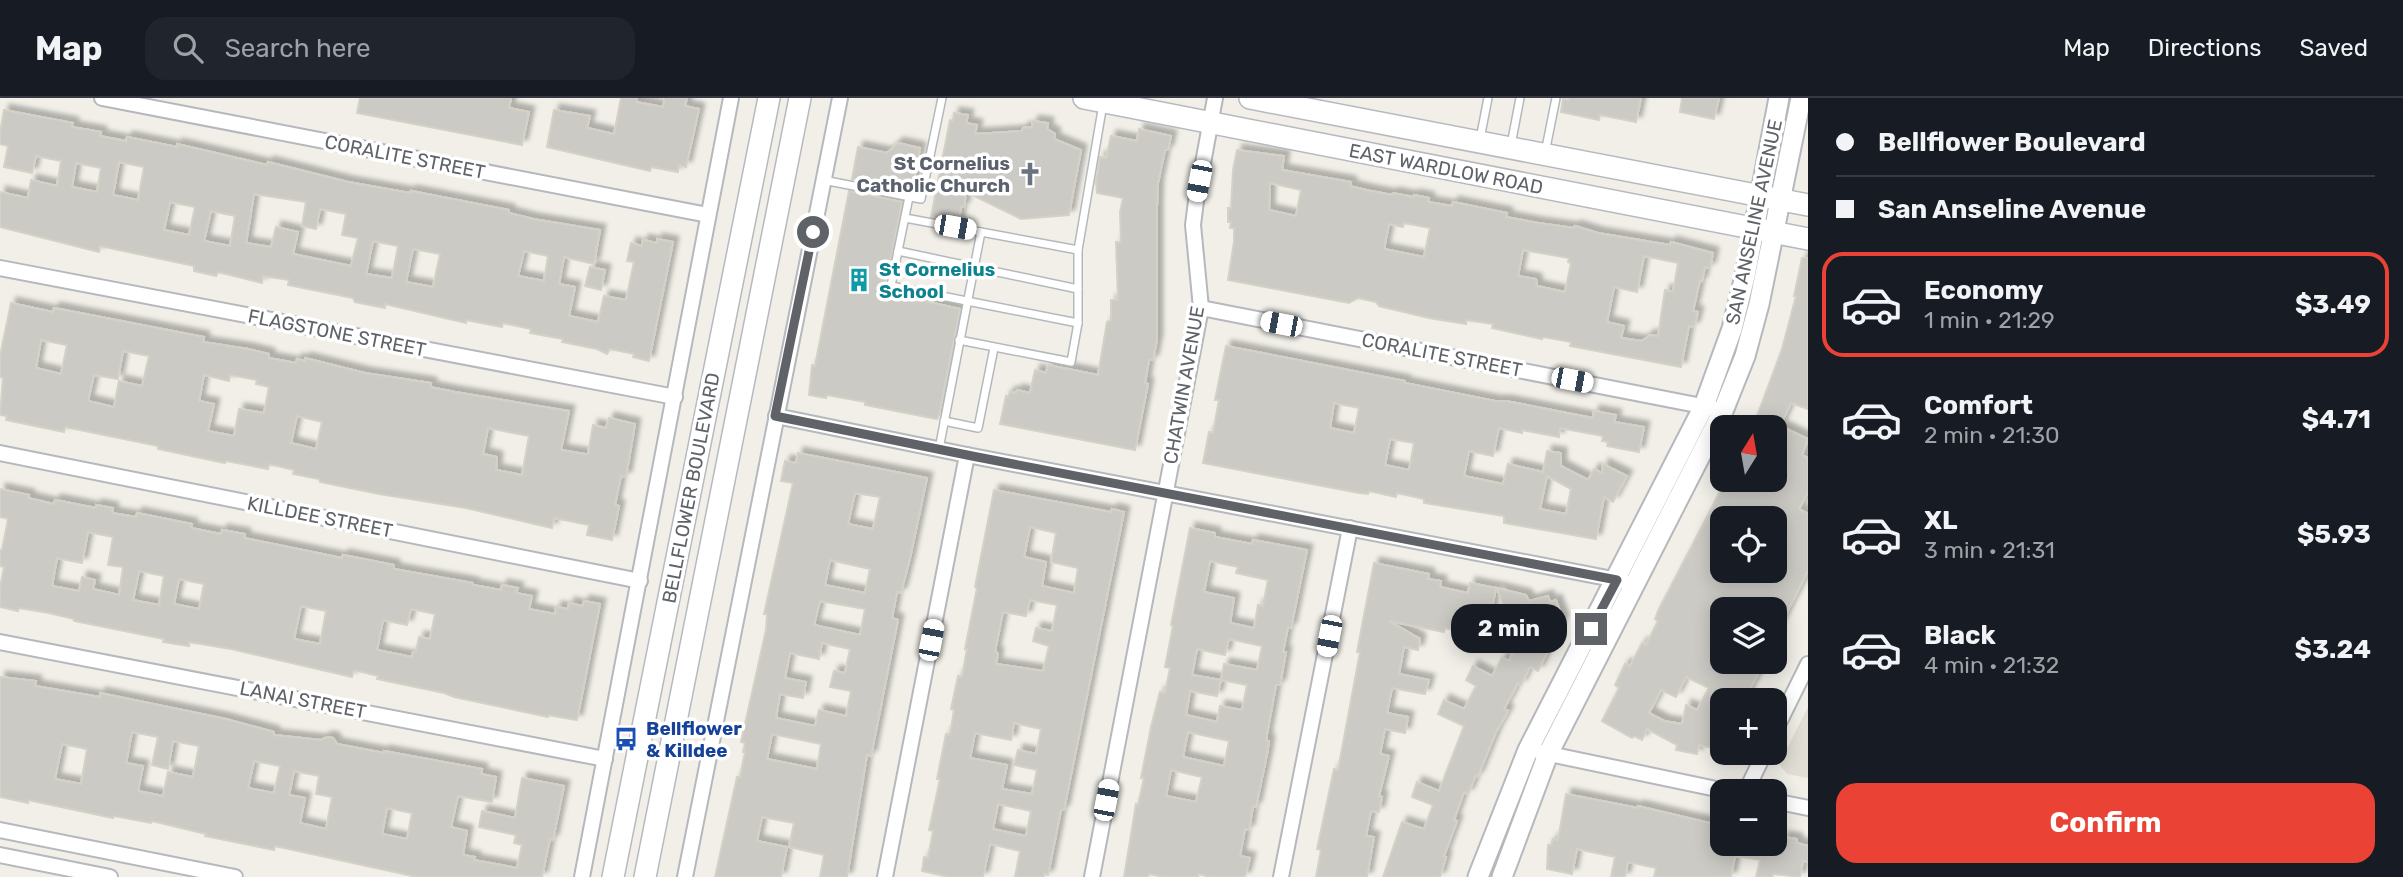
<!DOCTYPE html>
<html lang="en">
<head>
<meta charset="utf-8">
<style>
	:root { --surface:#171b24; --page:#20242c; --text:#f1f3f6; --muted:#9ea1a6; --line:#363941; --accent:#ea4335 }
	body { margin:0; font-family:Rubik,sans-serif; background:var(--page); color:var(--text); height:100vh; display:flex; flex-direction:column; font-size:26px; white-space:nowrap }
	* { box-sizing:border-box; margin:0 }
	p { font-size:23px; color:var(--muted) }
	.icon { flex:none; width:38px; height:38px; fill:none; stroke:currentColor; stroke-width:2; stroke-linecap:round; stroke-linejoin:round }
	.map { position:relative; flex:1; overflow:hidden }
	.side { display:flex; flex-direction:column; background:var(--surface); width:595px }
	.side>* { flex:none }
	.banner { display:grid; align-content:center; height:154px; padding:0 28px; background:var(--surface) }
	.needle { width:46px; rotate:11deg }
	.controls { position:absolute; left:1710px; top:317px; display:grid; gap:14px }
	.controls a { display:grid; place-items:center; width:77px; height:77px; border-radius:14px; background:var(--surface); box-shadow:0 4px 18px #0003; font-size:35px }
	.end { position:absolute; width:32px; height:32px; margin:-16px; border:9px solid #5f6368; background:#fff; box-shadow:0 0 0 4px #fff }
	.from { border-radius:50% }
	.bubble { position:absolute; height:49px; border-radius:21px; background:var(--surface); box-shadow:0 4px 18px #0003; font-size:23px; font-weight:700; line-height:49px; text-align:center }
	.car { position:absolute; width:21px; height:42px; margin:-21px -10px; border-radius:9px; box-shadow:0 0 5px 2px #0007; background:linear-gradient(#fff 24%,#345 0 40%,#fff 0 76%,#345 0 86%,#fff 0) }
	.banner b { display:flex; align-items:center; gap:24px; height:66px; font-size:26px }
	.banner b+b { border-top:2px solid var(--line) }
	.banner i { width:18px; height:18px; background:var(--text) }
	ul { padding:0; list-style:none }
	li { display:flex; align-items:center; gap:21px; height:105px; margin:0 14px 10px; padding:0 14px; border:4px solid transparent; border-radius:21px }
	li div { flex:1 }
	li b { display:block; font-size:26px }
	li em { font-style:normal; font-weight:700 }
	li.current { border-color:var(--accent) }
	li>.icon { width:63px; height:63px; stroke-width:1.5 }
	.primary-button { display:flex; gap:14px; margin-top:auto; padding:14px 28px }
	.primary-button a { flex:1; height:80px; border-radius:21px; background:var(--accent); color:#fff; font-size:28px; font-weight:700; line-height:80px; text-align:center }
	header { display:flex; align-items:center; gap:42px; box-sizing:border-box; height:98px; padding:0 35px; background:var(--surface); border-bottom:2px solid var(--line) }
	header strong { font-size:33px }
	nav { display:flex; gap:38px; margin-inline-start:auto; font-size:24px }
	.search { width:490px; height:63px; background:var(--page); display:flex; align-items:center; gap:18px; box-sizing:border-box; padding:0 24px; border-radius:21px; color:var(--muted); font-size:26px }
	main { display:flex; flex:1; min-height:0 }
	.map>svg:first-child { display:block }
</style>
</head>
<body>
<header>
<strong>Map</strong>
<div class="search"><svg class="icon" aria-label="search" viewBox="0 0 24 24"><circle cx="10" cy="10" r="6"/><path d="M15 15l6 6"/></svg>Search here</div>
<nav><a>Map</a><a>Directions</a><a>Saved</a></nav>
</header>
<main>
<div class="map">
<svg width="1808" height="779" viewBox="0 0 1808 779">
	<defs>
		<filter id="shadow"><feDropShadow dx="5.5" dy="-5.5" stdDeviation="2" flood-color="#0004"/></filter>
	</defs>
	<rect width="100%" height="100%" fill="#f1efe8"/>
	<polygon fill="#e1ded6" points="1808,609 1808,680 1787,676 1779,666"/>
	<g fill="#cccac5" stroke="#d6d1c6" stroke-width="2" fill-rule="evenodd" filter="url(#shadow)">
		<polygon points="360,0 511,0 509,10 529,14 522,47 357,15"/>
		<polygon points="621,0 637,0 636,4 663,9 665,0 687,0 685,8 699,11 686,69 679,67 678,74 651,69 650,73 547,49 554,12 590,18 587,30 614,36"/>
		<polygon points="1569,0 1641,0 1636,24 1600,17 1599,22 1561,14 1563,1 1569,2"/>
		<polygon points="1682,0 1719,0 1714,21 1680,14"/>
		<path d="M4,12l69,13 -1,4 29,5 -1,4 26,5 1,-4 50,10v-3l90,21 1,-3 80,20 62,11 1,-2 98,19v3l24,6 67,11 -6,34 -30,-7 -5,27 16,3 -6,29 29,6 6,-26 22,4 8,-38 -7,-1 4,-18 11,3 1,-6 14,3v-4l16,3 -24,119 -16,-4 1,-3 -24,-5 -3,5 -10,-5 -35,-7 1,-3 -33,-6 1,-4 -28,-6 -1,4 -36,-7v3l-81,-19v4l-30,-6 -2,-4 -65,-13 1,-5 -26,-4 -1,7 -44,-11 -2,4 -22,-5v-5l-94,-20 -1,6 -99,-25v-35l28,6 3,-18 26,6 4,-25 -25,-5 -4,17 -28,-6 4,-21 -8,-2v-11zM119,64l25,5 -6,33 -25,-5zM76,65l25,5 -4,24 -25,-5zM254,96l52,8 -4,24 14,3 4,-20 26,5 -4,21 16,3 -7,28 -58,-12 5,-22 -22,-5 -5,20 -25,-4zM170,104l25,5 -6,28 -25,-5zM211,113l24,5 -5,30 -26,-5zM373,143l25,5 -6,32 -26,-4zM413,151l27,5 -7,33 -27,-5zM524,153l24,5 -4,25 -26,-5z"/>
		<polygon points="954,15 968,17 966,25 977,27 975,36 1022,33 1023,30 1032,29 1033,23 1048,25 1047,31 1055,36 1054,41 1081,52 1069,117 1021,121 966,94 964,109 961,108 959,124 931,119 950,22 953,23"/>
		<polygon points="1139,31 1171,38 1168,52 1165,52 1158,85 1157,108 1157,242 1153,262 1149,262 1145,285 1148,286 1135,352 1000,326 1006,298 1008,299 1010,294 1016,295 1017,292 1030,295 1035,272 1046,275 1048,267 1098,277 1107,224 1111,222 1111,202 1118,202 1116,144 1121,144 1120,114 1123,100 1097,95 1096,84 1100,59 1106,60 1111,38 1137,43"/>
		<polygon points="898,45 920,50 913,87 905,86 904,91 852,81 858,49 887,55"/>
		<path d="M1237,52l47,6 -2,14 69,12 -1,4 16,4 26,5 1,-2 21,4v-2l15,3 -1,4 24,4 1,-4 54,11 -1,4 32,6 36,5 1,-2 23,7 72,12 1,-3 42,11 -3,15 -5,-1 -3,14 -2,-1 -7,31 5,1 -4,15 -5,-1 -8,41 -111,-21 1,-4 -28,-5 -1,2 -50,-11 1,-4 -27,-4v4l-37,-6 -50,-12 -3,-4 -18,-4 -9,5 -121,-23 6,-38v-14h-4l1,-6h-3v-14h3l2,-38zM1270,85l31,7 -5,26 -27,-6zM1404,125l26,5 -6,29 -40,-8 5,-25 14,3zM1523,152l46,8 -1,4 3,1 -6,29 -28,-6 -1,-7 -18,-3zM1644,158l34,7 -5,29 -8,-2 -7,46 -8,-1 -8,6 -21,-3 3,-12 -17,-4 7,-35 23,5z"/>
		<polygon points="849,93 902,104 884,194 960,211 939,317 937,321 865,307 865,304 827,297 826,300 809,297 812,267 815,268"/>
		<path d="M1802,160h6v151l-17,-6 -11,23 28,13 -6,16 6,3v34l-9,17 9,5v57l-34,66v-28h-7l-16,-9 -5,9h-26l-9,18 11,6v29h40l-6,11 2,1 -14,26h-22v50l-23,-5 -2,9 -21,-4 1,-5 -30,-16 -5,11 -8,-4 -2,2 -30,-17 17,-33 -4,-3 10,-21 5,2 12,-23 4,2 12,-24 -3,-2 3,-8 68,-131h48v-53h-21l29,-78 14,-53h-2zM1722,420h52v27l6,3 -6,11v11h-28l-6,12 -18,-9zM1686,579l23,11 -12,22 -11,-5 -4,19 -18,-3 -15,-8 12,-23 15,7z"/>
		<polygon points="590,169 605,172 601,192 585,188"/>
		<path d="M11,205l42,9 1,-4 150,29 -1,5 45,7 21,5v4l27,5 1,-4 8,2v-3l60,15 66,10 -1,4 25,5 114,19 -8,39 24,4h3l5,-29 13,3 3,-10 26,6 -9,53 -5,-1 -6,29 4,1 -7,34 -25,-5 2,-10 -35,-7 -2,10 -86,-20 -87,-14 -59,-12 -1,-3 -26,-5 1,-4 -25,-6 -1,5 -42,-8 -1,2 -67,-14v-3l-93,-19 -1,5 -58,-12 1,-4 -7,-1 3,-37 -3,-1v-21zM41,242l26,5 -6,29 -25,-6zM123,253l26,5 -7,30 -23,-5 -5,26 -26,-6 6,-26 24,4zM204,277l25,6 1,-6 27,5 -1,4 13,3 -5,26 -25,-4 -5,27 -26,-5 6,-27 -15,-3zM297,318l25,6 -6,27 -25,-6zM488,330l41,8 -7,39 -26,-5 1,-13 -14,-3z"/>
		<path d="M1226,248l179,35v2l90,18h11l87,17 1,-7 22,4 -2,7 30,5 -5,25 -32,-6 1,-4 -6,-1 1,-5 -43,-8 -1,9 -37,-7v3l-23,-5 -6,28 -24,-5 -5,25 39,8 5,-20 35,8 4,-21 14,2v13l27,14 6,-11 8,4 1,-9 24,12 -14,26 -9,-5 -8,42 -92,-16v-7l-80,-13v-4l-27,-6 -1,4 -27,-6 -1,3 -9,-1 -156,-30 6,-31 4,1 6,-33h-4zM1334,305l25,5 -5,25 -24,-5zM1390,341l24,4 -5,27 -24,-5zM1547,378l24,13 -5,25 -26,-5z"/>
		<path d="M798,355l129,25 -17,80 -9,35 -4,-1 -5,26 6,2 -27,136 -4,-1 -20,122h-27l4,-22 -35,-8 5,-24 -32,-6 -5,24 30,6 -6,30h-66l22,-100h3l5,-25h-2l2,-9 -4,-1 25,-112 1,-16h-3l29,-131 -12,-2 4,-20 11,2zM855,395l25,4 -7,32 -25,-5zM830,462l40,9 -5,24 -40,-8zM820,503l45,8 -5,26 -46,-10zM822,545l28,6 -5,24 -11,-2 -4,16 21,4 -5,25 -27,-6 -4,16 -39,-8 4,-24 23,4 3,-16 -21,-4 5,-25 29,6zM772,636l49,10 -4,25 -50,-10z"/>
		<path d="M0,391l29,6 -1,3 26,6 1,-4 41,8v-3l17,3 -1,5 24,4 1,-4 55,11 -1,4 30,6 1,-4 23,4 -1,4 98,20 1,-3 51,10v4l79,14v2l28,5 1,-5 16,3 -2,5 16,3 -3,13 26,5 1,-7 12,2 1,-6 14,3 1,-5 16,3 -23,116 -29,-5v2l-94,-20 -10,-4 -67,-14 1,-3 -24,-6 -2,7 -121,-28 -42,-7v4l-26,-4 1,-3 -90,-18v-2l-25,-6 -30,-5 -1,3 -18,-4v-19l4,-21 -4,-1v-16h2l6,-31 -8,-2zM88,434l25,5 -5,28 15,2 -4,28 -26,-6 2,-9 -13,-3 -3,14 -27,-5 5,-28 25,5zM139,473l25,5 -5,29 -26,-5zM179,481l25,5 -5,25 -25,-5zM301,508l25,5 -6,33 -26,-5zM411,511l24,5 -5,25 -11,-2 -3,15h-3l-1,5 -35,-7 6,-30 24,5z"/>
		<path d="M994,392l117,22 1,-3 12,3 -60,298h-3l-13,65 -4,-1v3h-29l5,-26 -30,-7 -7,33h-34l-27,-6 2,-14 4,1 5,-27 -4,-1 11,-51h-3l9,-45 4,1 4,-25 -3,-1 7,-33 4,1 5,-28h-2l12,-61 -2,-1zM1030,429l26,6 -5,29 27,6 -4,25 -32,-7 4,-24 -22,-5zM1030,502l27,5 -5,26 -16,-3 -3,13 16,5 -6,25 -47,-7 2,-10 -3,-3 8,-39 23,4zM1014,625l27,6 -5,25 -18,-4 -4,15 23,5 -5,24 -30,-5 5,-24 -37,-7 5,-25 36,7zM998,706l33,7 -5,25 -33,-7z"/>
		<path d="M1190,430l25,5v4l37,7 1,-4 54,10 -16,78 -3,-1 -5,25h3l-6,33h-4l-9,49v7h2l-2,13 -11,53 -3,-1 -4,24 -4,-1 -5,27 10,2 -5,19h-35l-11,-3 -1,3h-34l-15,-3 -1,3h-24l12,-73 2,1 6,-27h-3l10,-51 9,-35 5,1 5,-25 -5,-1 8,-41 -2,-1zM1210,463l28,6 -2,6 32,7 -5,26 -5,-1 -4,23 -24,-5 4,-25 -30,-6zM1229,541l33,7 -5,24 -33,-6 -3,16 26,5 -5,25 -22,-4 -3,16 -31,-7 4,-24 27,5 4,-16 -29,-5 5,-26 28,6zM1188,634l41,9 -5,25 -41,-9zM1171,672l31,7 -6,25 -30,-6z"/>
		<polygon points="1374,465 1429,476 1428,481 1441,483 1440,489 1468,495 1470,485 1496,490 1485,544 1473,541 1474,536 1445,530 1444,534 1389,523 1420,541 1418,552 1404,549 1399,576 1429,582 1425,596 1392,590 1387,615 1408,619 1405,635 1385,631 1380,656 1389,658 1379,698 1382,699 1379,714 1371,713 1366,738 1374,739 1367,779 1316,779 1321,752 1317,751 1334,671 1338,672 1360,554 1357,554"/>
		<polygon points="1497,490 1526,497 1529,503 1548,498 1550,504 1556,502 1563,522 1538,573 1530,569 1521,587 1518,585 1504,611 1508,613 1496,634 1478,678 1476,677 1468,696 1464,694 1454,722 1457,723 1444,758 1446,759 1440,779 1383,779 1402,724 1424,731 1433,707 1412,699 1417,684 1439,693 1464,628 1438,616 1444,602 1464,611 1476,588 1466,582 1473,568 1492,578 1502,560 1509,563 1517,546"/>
		<path d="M0,579l36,4 -1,5 65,11v-4l126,26 48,13v3l47,5 6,-3 6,1 4,6 47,9v-2l98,18 -1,5 15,3 -4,25 -34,-6 -7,31 16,4 -4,24 12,2 -1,3 43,8 5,-23 -8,-2 2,-8 -37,-8 3,-16 33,7 7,-40 42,8 -11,54 -3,-1 -8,38h-125l-142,-31 -1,4 -69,-14 1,-2 -54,-13 -1,2 -37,-7 -1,2 -85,-18v3l-28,-6zM132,634l26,5 -6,28 16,4 5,-28 26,5 -6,31 -25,-5 -5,24 -25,-5 5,-25 -17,-3zM62,646l25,5 -6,35 -26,-5zM254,663l26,5 -6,27 -26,-5zM294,673l25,5 -3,18 16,3 -6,32 -26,-6 5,-25 -16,-3zM387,710l25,5 -5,26 -25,-5z"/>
		<polygon points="1566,696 1638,710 1638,708 1722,728 1722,746 1782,746 1783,739 1797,741 1797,745 1808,748 1808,764 1803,763 1800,779 1773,776 1772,779 1756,779 1760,762 1735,758 1731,779 1654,779 1656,770 1628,764 1625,779 1611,779 1615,759 1577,751 1572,776 1547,771 1548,747 1551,747 1553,741 1558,742"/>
	</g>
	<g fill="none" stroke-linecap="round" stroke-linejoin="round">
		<g stroke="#b5b8bc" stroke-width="10">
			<g id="service">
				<polyline points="1480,41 1488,0"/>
				<polyline points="1511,47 1520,0"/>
				<polyline points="1545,55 1556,0"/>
				<polyline points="823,82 921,101 942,0"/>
				<polyline points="905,120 1078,152 1103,6"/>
				<polyline points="898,153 909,99"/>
				<polyline points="1078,191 898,153 891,188 1078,225"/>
				<polyline points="959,242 1071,264 1078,225 1078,152"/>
				<polyline points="944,323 978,330 994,250"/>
				<polyline points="939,351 981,134"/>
			</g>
		</g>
		<g stroke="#b5b8bc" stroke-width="18">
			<g id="minor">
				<polyline points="102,0 708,117"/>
				<polyline points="0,170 675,299"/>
				<polyline points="1201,210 1712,310"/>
				<polyline points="776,318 967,357 1623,483"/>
				<polyline points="0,355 640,483"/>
				<polyline points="0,544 605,661"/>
				<polyline points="1774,635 1808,566"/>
				<polyline points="1540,654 1726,693"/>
				<polyline points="1746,693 1765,654"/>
				<polyline points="1774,703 1808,710"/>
				<polyline points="0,732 235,779"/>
				<polyline points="0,757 110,779"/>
				<polyline points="582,779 731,0"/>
				<polyline points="685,779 840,0"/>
				<polyline points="885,779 967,357"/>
				<polyline points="1092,779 1201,210 1193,127 1196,103 1215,0"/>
				<polyline points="1281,779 1350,430"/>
			</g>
		</g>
		<g stroke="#b5b8bc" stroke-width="23">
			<g id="tertiary">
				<polyline points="1478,779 1528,652 1704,308 1732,231 1745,178 1779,0"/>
				<polyline points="1502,779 1548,656 1723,313 1745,258 1759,206 1801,0"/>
			</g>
		</g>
		<g stroke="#b6babf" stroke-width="24">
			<g id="secondary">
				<polyline points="1084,0 1808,141"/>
				<polyline points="1250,0 1808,107"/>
				<polyline points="613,779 769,0"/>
				<polyline points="645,779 800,0"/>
			</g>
		</g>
		<use href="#service" stroke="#fff" stroke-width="7"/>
		<use href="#minor" stroke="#fff" stroke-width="14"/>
		<use href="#tertiary" stroke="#fff" stroke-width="19"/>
		<use href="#secondary" stroke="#fff" stroke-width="21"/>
	</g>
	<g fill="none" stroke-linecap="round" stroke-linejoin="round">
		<polyline stroke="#5f6368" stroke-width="9" points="813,134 775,318 972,358 1617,482 1591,531"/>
	</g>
	<defs>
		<g id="church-bare" transform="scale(1.89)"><path d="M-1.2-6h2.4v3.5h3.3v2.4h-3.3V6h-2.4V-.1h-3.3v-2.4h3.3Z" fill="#6b7280" stroke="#fff" stroke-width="2.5" paint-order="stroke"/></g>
		<g id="building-bare" transform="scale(1.89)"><path d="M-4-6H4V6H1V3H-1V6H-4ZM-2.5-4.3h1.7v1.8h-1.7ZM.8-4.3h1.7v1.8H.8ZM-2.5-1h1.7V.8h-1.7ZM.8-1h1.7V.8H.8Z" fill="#0f9aa8" stroke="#fff" stroke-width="2.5" paint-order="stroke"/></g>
		<g id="bus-bare" transform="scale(1.89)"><path d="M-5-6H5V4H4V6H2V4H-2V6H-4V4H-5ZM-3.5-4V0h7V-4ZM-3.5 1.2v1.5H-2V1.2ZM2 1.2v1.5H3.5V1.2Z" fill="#1a4fb4" stroke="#fff" stroke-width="2.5" paint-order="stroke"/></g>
	</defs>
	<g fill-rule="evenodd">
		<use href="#church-bare" x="1030" y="76"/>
		<use href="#building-bare" x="859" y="182"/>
		<use href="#bus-bare" x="626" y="641"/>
	</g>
	<g text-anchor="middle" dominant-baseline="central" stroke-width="7" stroke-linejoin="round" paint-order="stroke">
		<g font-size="19" fill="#5f6368" stroke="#fff">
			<text transform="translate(405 59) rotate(11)">CORALITE STREET</text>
			<text transform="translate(1446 71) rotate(11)">EAST WARDLOW ROAD</text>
			<text transform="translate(1754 124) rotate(-78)">SAN ANSELINE AVENUE</text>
			<text transform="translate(337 235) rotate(11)">FLAGSTONE STREET</text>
			<text transform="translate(1442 257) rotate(11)">CORALITE STREET</text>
			<text transform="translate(1184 287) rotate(-80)">CHATWIN AVENUE</text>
			<text transform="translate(691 390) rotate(-79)">BELLFLOWER BOULEVARD</text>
			<text transform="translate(320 419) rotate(11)">KILLDEE STREET</text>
			<text transform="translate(303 602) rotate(11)">LANAI STREET</text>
		</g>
		<g font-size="19" font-weight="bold" fill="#5b616d" stroke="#fff" text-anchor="end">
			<text x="1010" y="65">St Cornelius<tspan x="1010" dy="22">Catholic Church</tspan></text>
		</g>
		<g font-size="19" font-weight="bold" fill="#0d838f" stroke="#fff" text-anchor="start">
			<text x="879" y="171">St Cornelius<tspan x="879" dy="22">School</tspan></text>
		</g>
		<g font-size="19" font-weight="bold" fill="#164399" stroke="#fff" text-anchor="start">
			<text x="646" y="630">Bellflower<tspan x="646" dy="22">&amp; Killdee</tspan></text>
		</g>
	</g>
</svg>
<div class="controls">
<a><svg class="needle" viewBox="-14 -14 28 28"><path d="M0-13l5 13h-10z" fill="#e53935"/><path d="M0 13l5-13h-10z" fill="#9ea1a6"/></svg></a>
<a><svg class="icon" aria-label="locate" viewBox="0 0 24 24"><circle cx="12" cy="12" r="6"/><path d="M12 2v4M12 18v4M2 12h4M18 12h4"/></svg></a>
<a><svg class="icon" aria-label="layers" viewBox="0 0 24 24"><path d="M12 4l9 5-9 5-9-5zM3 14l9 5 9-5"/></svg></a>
<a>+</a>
<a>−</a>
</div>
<i class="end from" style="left:813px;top:134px"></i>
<i class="end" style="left:1591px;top:531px"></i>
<div class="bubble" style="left:1451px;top:506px;width:116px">2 min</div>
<i class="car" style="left:1199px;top:83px;rotate:191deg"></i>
<i class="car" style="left:955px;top:129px;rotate:100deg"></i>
<i class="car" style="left:1281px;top:226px;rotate:281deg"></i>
<i class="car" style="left:1572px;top:282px;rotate:101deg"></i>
<i class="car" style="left:1329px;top:538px;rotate:191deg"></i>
<i class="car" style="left:931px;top:542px;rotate:11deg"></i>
<i class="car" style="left:1106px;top:702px;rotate:11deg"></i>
</div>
<section class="side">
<div class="banner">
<b><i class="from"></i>Bellflower Boulevard</b>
<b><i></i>San Anseline Avenue</b>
</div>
<ul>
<li class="current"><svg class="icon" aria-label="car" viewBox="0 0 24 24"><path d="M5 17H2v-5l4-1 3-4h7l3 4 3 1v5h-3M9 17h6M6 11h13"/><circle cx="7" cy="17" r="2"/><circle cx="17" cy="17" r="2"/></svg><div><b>Economy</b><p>1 min · 21:29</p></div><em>$3.49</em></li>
<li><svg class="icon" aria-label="car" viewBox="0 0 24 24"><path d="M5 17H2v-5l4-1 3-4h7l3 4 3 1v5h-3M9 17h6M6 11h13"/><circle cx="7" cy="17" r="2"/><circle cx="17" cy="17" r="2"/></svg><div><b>Comfort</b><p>2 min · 21:30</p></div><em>$4.71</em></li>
<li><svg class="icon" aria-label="car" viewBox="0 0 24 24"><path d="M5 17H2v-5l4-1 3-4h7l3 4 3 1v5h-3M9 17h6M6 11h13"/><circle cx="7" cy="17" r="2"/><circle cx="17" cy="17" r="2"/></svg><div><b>XL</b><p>3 min · 21:31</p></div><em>$5.93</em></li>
<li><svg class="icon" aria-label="car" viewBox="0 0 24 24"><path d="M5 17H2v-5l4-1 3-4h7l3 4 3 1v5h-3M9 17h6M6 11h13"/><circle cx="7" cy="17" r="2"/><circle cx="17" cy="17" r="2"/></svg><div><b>Black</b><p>4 min · 21:32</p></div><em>$3.24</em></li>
</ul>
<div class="primary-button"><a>Confirm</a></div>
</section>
</main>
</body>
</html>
